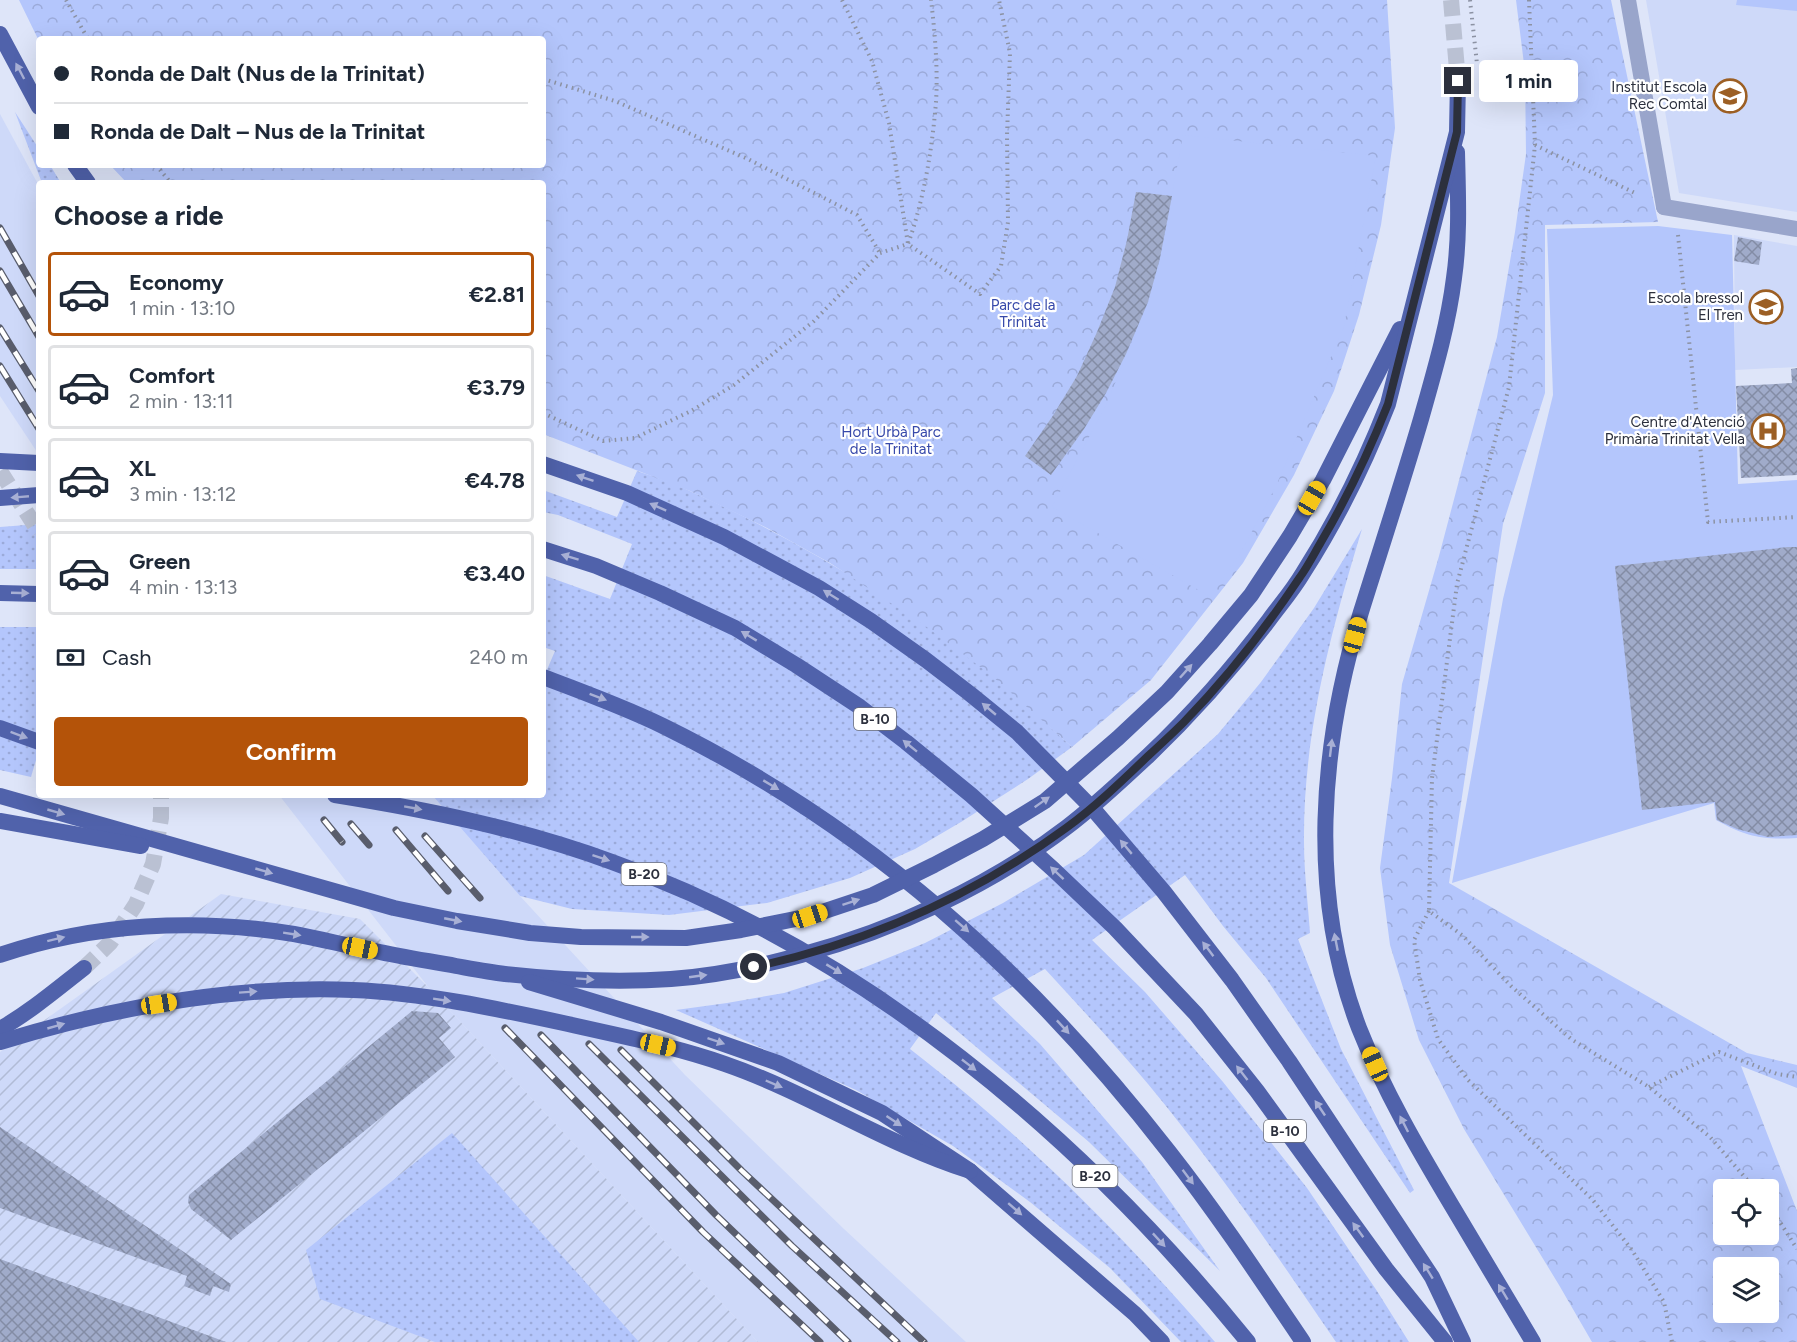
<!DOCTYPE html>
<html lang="en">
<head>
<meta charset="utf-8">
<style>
	:root { --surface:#fff; --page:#f6f6f7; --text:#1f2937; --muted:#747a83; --line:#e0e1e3; --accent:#b45309 }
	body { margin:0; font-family:Figtree,sans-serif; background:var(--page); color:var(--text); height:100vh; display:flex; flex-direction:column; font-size:22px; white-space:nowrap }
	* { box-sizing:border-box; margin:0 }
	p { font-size:20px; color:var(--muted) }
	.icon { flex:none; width:33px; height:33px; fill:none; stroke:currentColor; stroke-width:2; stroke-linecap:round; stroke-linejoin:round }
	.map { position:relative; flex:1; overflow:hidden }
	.sheet { position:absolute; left:36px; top:180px; width:510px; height:618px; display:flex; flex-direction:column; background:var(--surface); border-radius:6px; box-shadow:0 6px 24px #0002 }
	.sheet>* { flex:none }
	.hud { position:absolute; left:36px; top:36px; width:510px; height:132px; border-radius:6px; box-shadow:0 6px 24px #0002; display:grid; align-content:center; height:132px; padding:0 18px; background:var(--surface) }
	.buttons { position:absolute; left:1713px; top:1179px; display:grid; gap:12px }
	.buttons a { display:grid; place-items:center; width:66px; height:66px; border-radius:6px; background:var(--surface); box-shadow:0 6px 24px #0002; font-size:30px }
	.end { position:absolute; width:27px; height:27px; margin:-14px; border:8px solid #2c303d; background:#fff; box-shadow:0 0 0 3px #fff }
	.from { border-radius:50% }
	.bubble { position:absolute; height:42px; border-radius:6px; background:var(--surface); box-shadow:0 6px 24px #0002; font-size:20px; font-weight:700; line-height:42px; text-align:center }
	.car { position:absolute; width:18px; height:36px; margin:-18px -9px; border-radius:8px; box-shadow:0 0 4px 2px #0007; background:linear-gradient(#f5c518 24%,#345 0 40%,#f5c518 0 76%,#345 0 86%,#f5c518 0) }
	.hud b { display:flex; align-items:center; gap:21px; height:57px; font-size:22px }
	.hud b+b { border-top:2px solid var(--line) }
	.hud i { width:15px; height:15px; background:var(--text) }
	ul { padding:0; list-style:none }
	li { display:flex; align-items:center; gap:18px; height:84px; margin:0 12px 9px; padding:0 6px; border:3px solid var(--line); border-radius:6px }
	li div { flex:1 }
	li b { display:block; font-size:22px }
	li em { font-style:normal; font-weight:700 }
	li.on { border-color:var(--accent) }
	li>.icon { width:54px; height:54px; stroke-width:1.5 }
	h2 { padding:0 18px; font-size:27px; line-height:72px }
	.pay { display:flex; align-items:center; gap:15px; height:66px; padding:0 18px; font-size:22px }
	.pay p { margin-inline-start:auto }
	.cta { display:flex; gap:12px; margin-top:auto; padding:12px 18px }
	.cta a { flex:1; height:69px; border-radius:6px; background:var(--accent); color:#fff; font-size:24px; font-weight:700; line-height:69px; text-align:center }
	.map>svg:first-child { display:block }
</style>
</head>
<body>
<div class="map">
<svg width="1797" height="1342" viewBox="0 0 1797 1342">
	<defs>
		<pattern id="industrial-furrows" width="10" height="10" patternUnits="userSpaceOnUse" patternTransform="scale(1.5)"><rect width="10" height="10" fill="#ced9f9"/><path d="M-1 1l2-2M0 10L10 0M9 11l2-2" fill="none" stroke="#b1bbd6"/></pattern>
		<pattern id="grass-dots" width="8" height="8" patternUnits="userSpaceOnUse" patternTransform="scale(1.5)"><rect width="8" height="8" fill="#b4c6fc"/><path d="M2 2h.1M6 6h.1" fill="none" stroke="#9baad9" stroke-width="1.8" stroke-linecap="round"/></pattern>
		<pattern id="park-crowns" width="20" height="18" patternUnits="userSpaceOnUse" patternTransform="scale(1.5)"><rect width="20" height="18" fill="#b4c6fc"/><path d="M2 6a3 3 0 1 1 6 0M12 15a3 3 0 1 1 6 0" fill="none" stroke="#9baad9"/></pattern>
		<pattern id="building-cross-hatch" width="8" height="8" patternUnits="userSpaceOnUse" patternTransform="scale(1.5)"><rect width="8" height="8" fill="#a0abca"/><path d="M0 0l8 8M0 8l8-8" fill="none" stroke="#838ca5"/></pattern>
	</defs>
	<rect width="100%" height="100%" fill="#dee5f9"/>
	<g fill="#ced9f9">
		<polygon points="1646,0 1797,0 1797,212 1679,193"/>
		<polygon points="0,114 39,186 39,455 0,396"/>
		<polygon points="1734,235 1797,246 1797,367 1735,370"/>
		<polygon points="279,795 432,795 520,896 685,1075 844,1229 966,1342 758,1342 429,988"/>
	</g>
	<polygon fill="url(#industrial-furrows)" points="221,894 360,919 429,988 758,1342 0,1342 0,1052"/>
	<g fill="url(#grass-dots)">
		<polygon points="15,112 39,149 39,165 50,165 61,183 42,183"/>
		<path d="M637,471c18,6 37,12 55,21 106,48 208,109 299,182 28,23 54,49 81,73l-44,32 -67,43 -46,27 -65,29 -83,25 -98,12 -97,-6 -52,-13 -88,-101h111v-116l12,-28 -12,-4v-72l67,24 22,-55 -74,-29 -15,-3v-22l74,27z"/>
		<polygon points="39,524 39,569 0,569 0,527"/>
		<path d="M1362,529c-31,102 -59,205 -58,313 0,30 4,61 6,91l-12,6 43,110 73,141 -4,3 -144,-215 -43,-52 -38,-51 -93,65 53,52 78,90 84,106 70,103 32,51h-73c-60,-88 -120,-176 -188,-258 -33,-39 -68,-77 -103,-115l-53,29 48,46 102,118 78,109 -131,-129 -153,-129 -26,36c20,16 40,31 60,48 88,74 170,158 245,245h-34l-71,-74 -80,-66 -77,-56 -97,-56 -180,-80 51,-7 57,-10 79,-25 62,-25 78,-40 81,-48 134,-121 43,-52 53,-74z"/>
		<polygon points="0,627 39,627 39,750 31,777 0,770"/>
		<polygon points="452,1133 639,1342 435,1342 320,1299 306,1250"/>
	</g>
	<g fill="url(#park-crowns)" fill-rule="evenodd">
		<polygon points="19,0 1387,0 1395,128 1381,225 1359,315 1334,391 1294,475 1243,563 1151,680 1072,747 991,675 924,625 830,563 767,528 690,491 543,434 543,183 127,183 110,165 543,165 543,39 39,39 39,41"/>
		<path d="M1516,0h95l47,222 -113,3v168l-42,131 -54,359 298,170 50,12v23l-56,-22 56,145v131h-205l-33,-57 -95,-156 -45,-89 -29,-95 -10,-77 12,-90 10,-94 37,-128 58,-219 18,-105 11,-78 -1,-82zM1724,1190h44v44h-44zM1724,1268h44v44h-44z"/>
	</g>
	<g fill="#b4c6fc">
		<polygon points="1737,0 1797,0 1797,11 1736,5"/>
		<polygon points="1183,135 1376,156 1344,326 1276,486 1239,556 1209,596 1052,507 1107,403 1148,302 1160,259"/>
		<path d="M1658,226l74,9 6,249 59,-4v358c-35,2 -50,-1 -81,-18l-2,-17 -262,80 51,-284 50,-204 -6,-166z"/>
	</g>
	<g fill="url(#building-cross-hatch)">
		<polygon points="1136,192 1172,196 1160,258 1148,302 1126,354 1106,393 1084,429 1051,475 1025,456 1052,417 1077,376 1097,332 1115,287 1127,240"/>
		<polygon points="1738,237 1762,242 1759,265 1734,261"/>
		<polygon points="1797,368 1797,475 1741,478 1736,386 1792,383 1791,369"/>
		<polygon points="1788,547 1797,547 1797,835 1768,837 1737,829 1717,820 1715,802 1642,810 1615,566"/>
		<polygon points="412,1011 438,1013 451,1028 439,1038 455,1057 231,1240 191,1209 188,1202 189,1195"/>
		<polygon points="0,1127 231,1284 229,1292 213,1286 210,1296 184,1286 187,1276 0,1208"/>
		<polygon points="0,1259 226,1342 0,1342"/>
	</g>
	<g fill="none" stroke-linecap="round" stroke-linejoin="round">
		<g stroke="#bac1d3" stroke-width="16" stroke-dasharray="16 8" stroke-linecap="butt">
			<polyline points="1451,0 1458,81"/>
			<polyline points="0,471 39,532"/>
			<polyline points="84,968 110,943 136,904 153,864 161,818 161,795"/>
		</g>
		<g stroke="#8c92a3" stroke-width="4" stroke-dasharray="1.5 4.5" stroke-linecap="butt">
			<polyline points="66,0 88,39"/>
			<polyline points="842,0 872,61 889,123 908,244 980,294 1001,266 1008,222 1007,135 1010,53 999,0"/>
			<polyline points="1470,0 1477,64"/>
			<polyline points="1529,0 1535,145 1509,387 1457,584 1432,778 1429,911 1462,935 1511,986 1571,1039 1649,1087 1710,1137 1756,1190"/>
			<polyline points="543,79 615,101 748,159 857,215 880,253"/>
			<polyline points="1535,145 1635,193"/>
			<polyline points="156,165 171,183"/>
			<polyline points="1678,235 1708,522 1797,517"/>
			<path d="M543,413l60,28 32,-3 56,-27 43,-26 80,-64 66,-68 28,-9c16,-45 24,-94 28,-142 2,-33 -1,-69 -5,-102"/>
			<polyline points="1429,911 1414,940 1420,980 1438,1039 1468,1080 1592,1199 1632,1250 1664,1302 1672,1342"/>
			<polyline points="1649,1087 1719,1052 1777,1074 1797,1077"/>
			<polyline points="1768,1203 1797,1249"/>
		</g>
		<polyline stroke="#99a5cb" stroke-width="16" points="1628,0 1664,207"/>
		<polyline stroke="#99a5cb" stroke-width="16" points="1664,207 1797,229"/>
		<g stroke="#5062ab" stroke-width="16">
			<polyline points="0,34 39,107"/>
			<path d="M1457,152c1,43 3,84 -3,126 -6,48 -20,95 -33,141 -19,65 -40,129 -60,193 -41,134 -53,282 -2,416 25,63 59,121 93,178 27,46 54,91 81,136"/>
			<polyline points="75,165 88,183"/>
			<polyline points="0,461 39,463"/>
			<polyline points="543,464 627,493 724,537 819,588 871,621 926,660 969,693 1017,732 1094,810 1164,892 1232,980 1289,1061 1432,1277 1463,1342"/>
			<polyline points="0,498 39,495"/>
			<polyline points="543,549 596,566 660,593 735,628 796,665 860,707 906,742 971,795 1054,870 1115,928 1196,1014 1257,1091 1386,1269 1445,1342"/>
			<polyline points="0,593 39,594"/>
			<path d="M543,677c40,15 81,30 120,49 206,101 366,246 506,426 48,61 91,126 134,190"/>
			<polyline points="0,728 39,742"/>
			<path d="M335,795c94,15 187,34 277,67 251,89 470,275 636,480"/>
			<polyline points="0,796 394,908 457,921 530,933 581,937 686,938 741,930 810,916 873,895 934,865 983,839 1045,801 1118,738 1167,692 1210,644 1251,595 1290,536 1323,480 1400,329"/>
			<polyline points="0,821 141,846"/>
			<path d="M0,955c94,-32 197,-37 294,-21 27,5 54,12 81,17 27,6 54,10 81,15 17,3 33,6 49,8 55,6 111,9 166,5 43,-3 87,-12 130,-24 93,-25 189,-69 266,-128 29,-22 55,-47 81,-71 44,-42 84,-87 121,-136 11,-15 24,-30 34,-47 34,-53 62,-110 85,-169l69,-272 1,-51"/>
			<polyline points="529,982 661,1022 778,1063 882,1113 970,1171 1135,1314 1162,1342"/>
			<path d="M0,1029c30,-17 57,-40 84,-61"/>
			<path d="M0,1042c115,-35 233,-57 353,-52 72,3 145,19 215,34 52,12 106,22 157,40 84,29 160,80 245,107"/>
		</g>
		<g stroke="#595d6c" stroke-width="7">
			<g id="rail">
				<polyline points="0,228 39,296"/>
				<polyline points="0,271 39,337"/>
				<polyline points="0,328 39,391"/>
				<polyline points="0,366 39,429"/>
				<polyline points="324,820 342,842"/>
				<polyline points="351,824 369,845"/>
				<polyline points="396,830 448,891"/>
				<polyline points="425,836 480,898"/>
				<polyline points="505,1028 703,1232 820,1342"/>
				<polyline points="541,1035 716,1215 848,1342"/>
				<polyline points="589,1044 792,1246 897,1342"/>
				<polyline points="621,1050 742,1171 924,1342"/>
			</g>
		</g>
		<use href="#rail" stroke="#fff" stroke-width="4.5" stroke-dasharray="14" stroke-linecap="butt"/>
	</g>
	<defs><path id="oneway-solid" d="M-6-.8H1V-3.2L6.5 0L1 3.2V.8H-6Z" transform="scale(1.5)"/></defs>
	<g fill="#a8b0d5">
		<use href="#oneway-solid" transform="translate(20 71) rotate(-118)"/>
		<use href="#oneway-solid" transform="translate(585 478) rotate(-161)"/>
		<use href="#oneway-solid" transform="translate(20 497) rotate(175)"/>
		<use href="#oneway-solid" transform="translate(658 507) rotate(-156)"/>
		<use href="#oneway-solid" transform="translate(570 557) rotate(-163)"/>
		<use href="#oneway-solid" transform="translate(20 593) rotate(2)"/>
		<use href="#oneway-solid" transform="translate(831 595) rotate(-148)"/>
		<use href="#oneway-solid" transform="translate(749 636) rotate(-149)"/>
		<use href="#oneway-solid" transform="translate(1186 671) rotate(-48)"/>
		<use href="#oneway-solid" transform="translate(598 697) rotate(21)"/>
		<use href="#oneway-solid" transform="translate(989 709) rotate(-140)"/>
		<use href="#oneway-solid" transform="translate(19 735) rotate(20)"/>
		<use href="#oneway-solid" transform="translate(910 746) rotate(-141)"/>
		<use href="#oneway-solid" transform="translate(1331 748) rotate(-83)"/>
		<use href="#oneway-solid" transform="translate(771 785) rotate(31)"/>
		<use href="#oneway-solid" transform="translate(1042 802) rotate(-35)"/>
		<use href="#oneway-solid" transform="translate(413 808) rotate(10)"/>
		<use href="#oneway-solid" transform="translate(56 812) rotate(16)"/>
		<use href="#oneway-solid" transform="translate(1126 847) rotate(-130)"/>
		<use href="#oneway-solid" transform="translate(601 858) rotate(18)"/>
		<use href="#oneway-solid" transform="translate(264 871) rotate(16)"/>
		<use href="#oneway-solid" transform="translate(1057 873) rotate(-137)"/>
		<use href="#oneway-solid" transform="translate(851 902) rotate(-18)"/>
		<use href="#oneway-solid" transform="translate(453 920) rotate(11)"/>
		<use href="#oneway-solid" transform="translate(962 926) rotate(41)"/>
		<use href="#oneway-solid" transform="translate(292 934) rotate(9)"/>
		<use href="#oneway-solid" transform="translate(640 937)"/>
		<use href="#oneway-solid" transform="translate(56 939) rotate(-14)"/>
		<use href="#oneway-solid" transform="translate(1336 942) rotate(-101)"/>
		<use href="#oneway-solid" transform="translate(1208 949) rotate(-127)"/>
		<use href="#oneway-solid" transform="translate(834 969) rotate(31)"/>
		<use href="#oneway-solid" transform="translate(698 976) rotate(-8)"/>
		<use href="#oneway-solid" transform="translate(585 979) rotate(4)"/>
		<use href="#oneway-solid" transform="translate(248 992) rotate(-4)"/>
		<use href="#oneway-solid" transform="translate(442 1000) rotate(9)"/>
		<use href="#oneway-solid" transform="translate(56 1026) rotate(-16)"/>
		<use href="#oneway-solid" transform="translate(1063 1027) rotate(47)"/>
		<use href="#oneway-solid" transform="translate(716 1041) rotate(19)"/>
		<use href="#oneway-solid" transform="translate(969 1065) rotate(38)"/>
		<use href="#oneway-solid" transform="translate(1242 1073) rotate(-128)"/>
		<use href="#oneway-solid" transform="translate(774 1084) rotate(23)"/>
		<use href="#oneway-solid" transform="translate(1320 1108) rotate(-124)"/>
		<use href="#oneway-solid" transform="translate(894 1121) rotate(33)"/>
		<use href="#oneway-solid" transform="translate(1404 1124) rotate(-117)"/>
		<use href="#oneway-solid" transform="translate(1188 1177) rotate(53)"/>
		<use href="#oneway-solid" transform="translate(1015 1209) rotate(41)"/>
		<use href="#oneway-solid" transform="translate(1358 1230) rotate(-126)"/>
		<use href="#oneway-solid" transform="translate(1159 1240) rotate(47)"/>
		<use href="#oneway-solid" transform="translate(1428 1271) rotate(-122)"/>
		<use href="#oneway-solid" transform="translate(1503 1292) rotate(-121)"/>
	</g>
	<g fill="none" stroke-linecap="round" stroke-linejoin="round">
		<path stroke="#2c303d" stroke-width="8" d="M754,967c112,-24 219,-71 312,-139 29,-21 56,-47 82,-72 12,-11 24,-22 36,-34 43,-44 82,-94 116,-145 8,-11 14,-23 21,-35 26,-44 48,-90 67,-138l69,-272 1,-51"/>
	</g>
	<defs>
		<g id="school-ring" transform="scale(1.725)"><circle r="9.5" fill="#fff" stroke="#9c5f24" stroke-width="1.5"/><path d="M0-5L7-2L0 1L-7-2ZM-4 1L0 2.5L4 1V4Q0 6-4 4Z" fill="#9c5f24"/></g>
		<g id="hospital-ring" transform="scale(1.725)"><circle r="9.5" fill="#fff" stroke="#9c5f24" stroke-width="1.5"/><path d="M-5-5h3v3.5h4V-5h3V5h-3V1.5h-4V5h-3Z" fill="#9c5f24"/></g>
	</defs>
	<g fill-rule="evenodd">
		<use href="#school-ring" x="1730" y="96"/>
		<use href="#school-ring" x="1766" y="307"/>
		<use href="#hospital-ring" x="1768" y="431"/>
	</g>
	<g text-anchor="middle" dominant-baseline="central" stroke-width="4.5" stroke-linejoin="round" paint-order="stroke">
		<g fill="#fff" stroke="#6b6e77" stroke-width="1.5">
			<rect x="854" y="708" width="42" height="22" rx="4.5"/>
			<rect x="621.5" y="863" width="45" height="22" rx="4.5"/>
			<rect x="1264" y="1120" width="42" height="22" rx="4.5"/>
			<rect x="1072.5" y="1165" width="45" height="22" rx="4.5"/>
		</g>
		<g font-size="14" font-weight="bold" fill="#2c303d">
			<text x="875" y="719">B-10</text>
			<text x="644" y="874">B-20</text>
			<text x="1285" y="1131">B-10</text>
			<text x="1095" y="1176">B-20</text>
		</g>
		<g font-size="15" fill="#2c303d" stroke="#fff" text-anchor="end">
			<text x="1707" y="87">Institut Escola<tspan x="1707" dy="17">Rec Comtal</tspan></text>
			<text x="1743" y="298">Escola bressol<tspan x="1743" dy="17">El Tren</tspan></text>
			<text x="1745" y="422">Centre d'Atenció<tspan x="1745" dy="17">Primària Trinitat Vella</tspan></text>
		</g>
		<g font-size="15" fill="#3749aa" stroke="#fff">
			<text x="1023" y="305">Parc de la<tspan x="1023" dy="17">Trinitat</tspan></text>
			<text x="891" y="432">Hort Urbà Parc<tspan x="891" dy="17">de la Trinitat</tspan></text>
		</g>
	</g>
</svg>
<div class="buttons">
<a><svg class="icon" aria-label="locate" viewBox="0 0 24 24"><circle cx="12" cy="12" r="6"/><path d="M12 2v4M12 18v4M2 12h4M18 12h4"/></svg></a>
<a><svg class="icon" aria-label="layers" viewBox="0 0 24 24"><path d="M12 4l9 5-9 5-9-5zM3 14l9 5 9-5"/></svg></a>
</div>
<i class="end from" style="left:754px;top:967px"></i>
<i class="end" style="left:1458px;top:81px"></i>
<div class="bubble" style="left:1479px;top:60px;width:99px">1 min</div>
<i class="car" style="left:1312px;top:498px;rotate:30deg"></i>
<i class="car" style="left:1355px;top:635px;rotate:15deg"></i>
<i class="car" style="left:810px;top:916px;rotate:72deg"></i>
<i class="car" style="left:360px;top:948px;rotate:102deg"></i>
<i class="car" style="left:159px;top:1004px;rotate:81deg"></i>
<i class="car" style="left:658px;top:1045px;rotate:103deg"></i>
<i class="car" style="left:1375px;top:1064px;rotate:336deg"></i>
<div class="hud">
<b><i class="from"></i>Ronda de Dalt (Nus de la Trinitat)</b>
<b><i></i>Ronda de Dalt – Nus de la Trinitat</b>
</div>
<section class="sheet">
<h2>Choose a ride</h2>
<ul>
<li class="on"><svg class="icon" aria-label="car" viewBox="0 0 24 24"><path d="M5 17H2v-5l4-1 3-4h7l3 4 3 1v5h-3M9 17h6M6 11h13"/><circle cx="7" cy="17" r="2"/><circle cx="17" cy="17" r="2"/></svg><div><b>Economy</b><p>1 min · 13:10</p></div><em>€2.81</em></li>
<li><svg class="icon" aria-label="car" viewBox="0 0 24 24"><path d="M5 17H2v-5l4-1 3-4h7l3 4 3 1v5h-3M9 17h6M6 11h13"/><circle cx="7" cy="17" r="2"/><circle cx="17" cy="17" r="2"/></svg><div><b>Comfort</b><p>2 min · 13:11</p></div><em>€3.79</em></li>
<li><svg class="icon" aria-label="car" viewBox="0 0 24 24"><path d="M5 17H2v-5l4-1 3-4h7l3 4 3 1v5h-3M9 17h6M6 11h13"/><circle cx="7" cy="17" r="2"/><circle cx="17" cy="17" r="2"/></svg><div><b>XL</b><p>3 min · 13:12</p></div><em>€4.78</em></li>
<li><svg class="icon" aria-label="car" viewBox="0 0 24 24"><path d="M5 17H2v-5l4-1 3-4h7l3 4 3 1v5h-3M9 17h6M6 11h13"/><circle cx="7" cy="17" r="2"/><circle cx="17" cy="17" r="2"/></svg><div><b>Green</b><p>4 min · 13:13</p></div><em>€3.40</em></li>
</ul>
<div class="pay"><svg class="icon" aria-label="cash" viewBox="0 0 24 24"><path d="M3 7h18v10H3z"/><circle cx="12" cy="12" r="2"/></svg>Cash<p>240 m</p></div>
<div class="cta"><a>Confirm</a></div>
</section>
</div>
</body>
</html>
